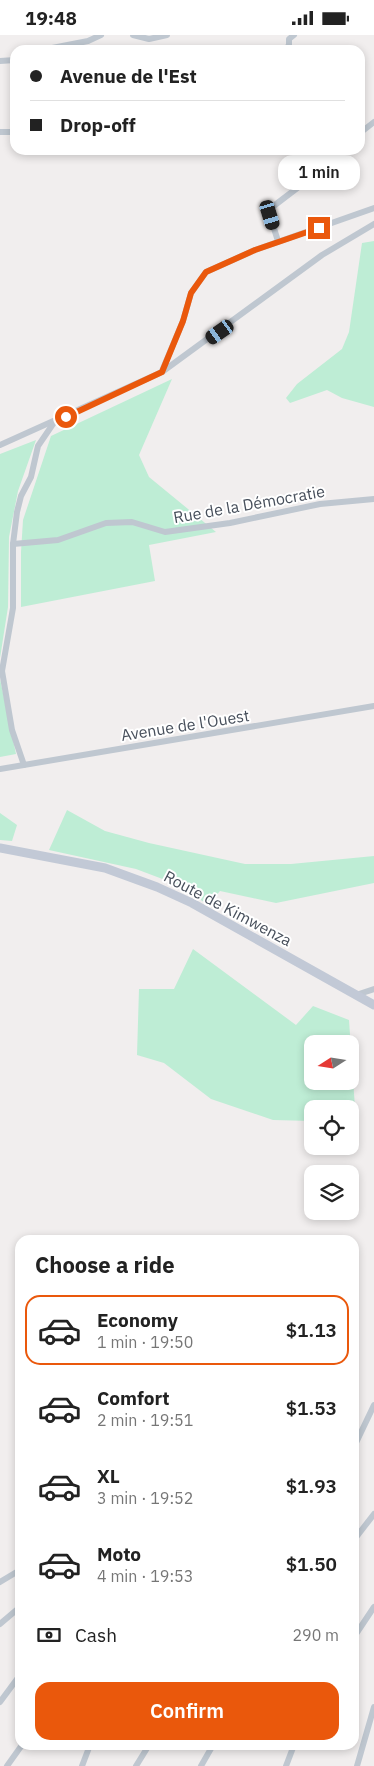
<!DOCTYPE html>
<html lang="en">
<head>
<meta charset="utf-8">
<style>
	:root { --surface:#fff; --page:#f2f2f2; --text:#222; --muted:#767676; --line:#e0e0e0; --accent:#ea580c }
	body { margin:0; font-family:"IBM Plex Sans",sans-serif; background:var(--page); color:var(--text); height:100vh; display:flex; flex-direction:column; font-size:19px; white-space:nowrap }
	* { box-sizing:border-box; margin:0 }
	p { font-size:16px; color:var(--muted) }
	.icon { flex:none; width:28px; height:28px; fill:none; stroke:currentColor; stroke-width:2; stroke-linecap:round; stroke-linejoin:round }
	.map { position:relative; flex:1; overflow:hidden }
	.drawer { position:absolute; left:15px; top:1200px; width:344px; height:515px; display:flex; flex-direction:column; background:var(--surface); border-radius:15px; box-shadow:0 2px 8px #0003 }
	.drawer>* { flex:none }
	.top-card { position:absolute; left:10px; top:10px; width:355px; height:110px; border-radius:15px; box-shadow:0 2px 8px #0003; display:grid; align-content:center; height:110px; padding:0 20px; background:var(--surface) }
	.needle { width:32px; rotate:258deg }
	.controls { position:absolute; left:304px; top:1000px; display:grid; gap:10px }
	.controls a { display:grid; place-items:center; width:55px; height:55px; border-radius:10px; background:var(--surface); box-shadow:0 2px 8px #0003; font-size:25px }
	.end { position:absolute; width:22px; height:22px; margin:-11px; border:6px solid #ea580c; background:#fff; box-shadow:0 0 0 2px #fff }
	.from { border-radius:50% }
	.bubble { position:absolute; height:35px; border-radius:15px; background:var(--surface); box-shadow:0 2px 8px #0003; font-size:16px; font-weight:600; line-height:35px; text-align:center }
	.car { position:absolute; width:15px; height:30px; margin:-15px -8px; border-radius:6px; box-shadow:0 0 4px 1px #0007; background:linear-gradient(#222 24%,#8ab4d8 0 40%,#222 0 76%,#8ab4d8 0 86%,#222 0) }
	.top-card b { display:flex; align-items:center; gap:18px; height:48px; font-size:19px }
	.top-card b+b { border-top:1px solid var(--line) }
	.top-card i { width:12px; height:12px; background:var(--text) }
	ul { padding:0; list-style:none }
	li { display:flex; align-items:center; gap:15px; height:70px; margin:0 10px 8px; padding:0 10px; border:2px solid transparent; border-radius:15px }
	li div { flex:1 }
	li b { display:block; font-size:19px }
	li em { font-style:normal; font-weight:600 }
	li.on { border-color:var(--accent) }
	li>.icon { width:45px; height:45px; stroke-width:1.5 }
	h2 { padding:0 20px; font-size:22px; line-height:60px }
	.pay { display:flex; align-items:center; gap:12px; height:55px; padding:0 20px; font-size:19px }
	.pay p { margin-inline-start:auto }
	.button { display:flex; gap:10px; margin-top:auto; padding:10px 20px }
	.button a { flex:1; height:58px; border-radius:15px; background:var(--accent); color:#fff; font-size:20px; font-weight:600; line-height:58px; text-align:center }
	.status { display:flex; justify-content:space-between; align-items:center; height:35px; padding:0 25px; background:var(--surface); direction:ltr }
	.status svg { height:14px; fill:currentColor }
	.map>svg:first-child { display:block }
</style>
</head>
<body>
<div class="status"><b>19:48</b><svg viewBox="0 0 49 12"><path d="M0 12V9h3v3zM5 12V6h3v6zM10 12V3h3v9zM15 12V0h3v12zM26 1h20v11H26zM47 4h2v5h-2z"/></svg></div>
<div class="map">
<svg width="374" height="1731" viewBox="0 0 374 1731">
	<rect width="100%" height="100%" fill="#f1eeee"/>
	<g fill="#beedd5" fill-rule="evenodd">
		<polygon points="374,206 374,372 342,363 327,355 290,368 286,363 297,349 342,314 349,297 362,208"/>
		<polygon points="172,344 139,420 149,442 216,497 149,510 155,546 21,572 21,517 23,485 51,401"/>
		<polygon points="36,405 18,456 9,502 8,572 0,623 0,419"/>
		<polygon points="0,644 16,719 0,722"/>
		<polygon points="67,775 105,796 149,808 245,829 291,829 374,821 374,848 276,868 220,856 208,870 181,851 136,834 49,815"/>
		<polygon points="0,778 17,790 12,806 0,805"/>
		<path d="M193,914l103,76 17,-19 36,14 7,103h-6v-14h-38v12l-39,-1 -62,-21 -47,-36 -27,-8 2,-66h35zM312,1009h38v37h-38z"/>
	</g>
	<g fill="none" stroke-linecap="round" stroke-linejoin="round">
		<g stroke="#bfc7d0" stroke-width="6">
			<polyline points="133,0 149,4 167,0"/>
			<polyline points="42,15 88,6 101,0"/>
			<polyline points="285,15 289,10 289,4 294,0"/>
			<polyline points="0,26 15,25"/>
			<polyline points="0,97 15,97"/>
			<polyline points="360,98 374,87"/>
			<polyline points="278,206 270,181 271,173 313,141 342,115"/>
			<polyline points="162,336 183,286 191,258 206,237 255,215 374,173"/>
			<polyline points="0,410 162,337 322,220 374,189"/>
			<polyline points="13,509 58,505 106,488 132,487 165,497 230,488 320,469 374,464"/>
			<polyline points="24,730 12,695 2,636 13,573 13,509 17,477 21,461 31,442 38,411 53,389"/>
			<polyline points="0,734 374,671"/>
			<polyline points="356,960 374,954"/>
			<polyline points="354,1412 374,1370"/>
			<polyline points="354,1505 374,1479"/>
			<polyline points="0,1547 20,1535"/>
			<polyline points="0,1589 20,1572"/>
			<polyline points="354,1602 374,1572"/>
			<polyline points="0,1667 20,1640"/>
			<polyline points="7,1731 22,1710"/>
			<polyline points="82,1731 90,1710"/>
			<polyline points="136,1731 149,1710"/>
			<polyline points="201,1731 213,1710"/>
			<polyline points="286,1731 294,1710"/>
			<polyline points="357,1731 374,1672"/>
		</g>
		<polyline stroke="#c2c9d6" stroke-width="9" points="0,813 105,833 157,852 192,868 374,970"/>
	</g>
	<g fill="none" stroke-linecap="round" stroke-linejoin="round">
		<polyline stroke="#ea580c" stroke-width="6" points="66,382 162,337 183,286 191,258 206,237 255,215 319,193"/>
	</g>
	<g text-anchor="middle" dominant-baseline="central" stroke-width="4" stroke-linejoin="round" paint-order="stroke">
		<g font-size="16" fill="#474f5b" stroke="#fff">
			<text transform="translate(249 469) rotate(-10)">Rue de la Démocratie</text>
			<text transform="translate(185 690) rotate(-9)">Avenue de l'Ouest</text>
			<text transform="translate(228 873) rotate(28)">Route de Kimwenza</text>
		</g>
	</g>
</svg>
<div class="controls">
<a><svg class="needle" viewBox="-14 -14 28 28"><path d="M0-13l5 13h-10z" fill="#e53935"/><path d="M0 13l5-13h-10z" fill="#767676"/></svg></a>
<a><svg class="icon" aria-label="locate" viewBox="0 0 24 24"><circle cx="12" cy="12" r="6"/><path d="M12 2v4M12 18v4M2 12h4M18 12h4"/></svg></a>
<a><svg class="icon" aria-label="layers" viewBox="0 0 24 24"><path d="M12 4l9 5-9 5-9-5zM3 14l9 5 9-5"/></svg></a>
</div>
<i class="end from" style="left:66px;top:382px"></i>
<i class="end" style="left:319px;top:193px"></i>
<div class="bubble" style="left:278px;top:120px;width:82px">1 min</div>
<i class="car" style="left:270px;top:180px;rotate:163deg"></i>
<i class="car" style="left:220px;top:297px;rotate:235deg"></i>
<div class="top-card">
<b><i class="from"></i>Avenue de l'Est</b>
<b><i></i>Drop-off</b>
</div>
<section class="drawer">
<h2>Choose a ride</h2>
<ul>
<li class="on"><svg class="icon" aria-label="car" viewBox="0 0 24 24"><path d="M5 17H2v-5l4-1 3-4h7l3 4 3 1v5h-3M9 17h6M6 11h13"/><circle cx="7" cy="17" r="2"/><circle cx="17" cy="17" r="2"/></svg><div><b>Economy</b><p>1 min · 19:50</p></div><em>$1.13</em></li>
<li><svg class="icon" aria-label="car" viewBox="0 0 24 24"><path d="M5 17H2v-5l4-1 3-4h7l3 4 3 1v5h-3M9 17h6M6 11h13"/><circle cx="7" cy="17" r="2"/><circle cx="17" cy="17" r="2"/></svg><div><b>Comfort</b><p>2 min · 19:51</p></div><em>$1.53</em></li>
<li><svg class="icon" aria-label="car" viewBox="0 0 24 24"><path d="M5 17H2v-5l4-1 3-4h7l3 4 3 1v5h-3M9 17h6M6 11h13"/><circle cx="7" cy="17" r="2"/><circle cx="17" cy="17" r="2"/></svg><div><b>XL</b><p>3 min · 19:52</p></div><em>$1.93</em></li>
<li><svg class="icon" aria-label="car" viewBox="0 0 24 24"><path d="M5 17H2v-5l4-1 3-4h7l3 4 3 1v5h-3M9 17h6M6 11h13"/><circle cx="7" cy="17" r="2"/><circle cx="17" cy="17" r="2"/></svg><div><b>Moto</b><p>4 min · 19:53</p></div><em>$1.50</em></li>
</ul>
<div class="pay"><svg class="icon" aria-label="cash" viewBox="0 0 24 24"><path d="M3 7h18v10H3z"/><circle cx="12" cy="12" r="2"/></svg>Cash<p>290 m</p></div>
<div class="button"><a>Confirm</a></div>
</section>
</div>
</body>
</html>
